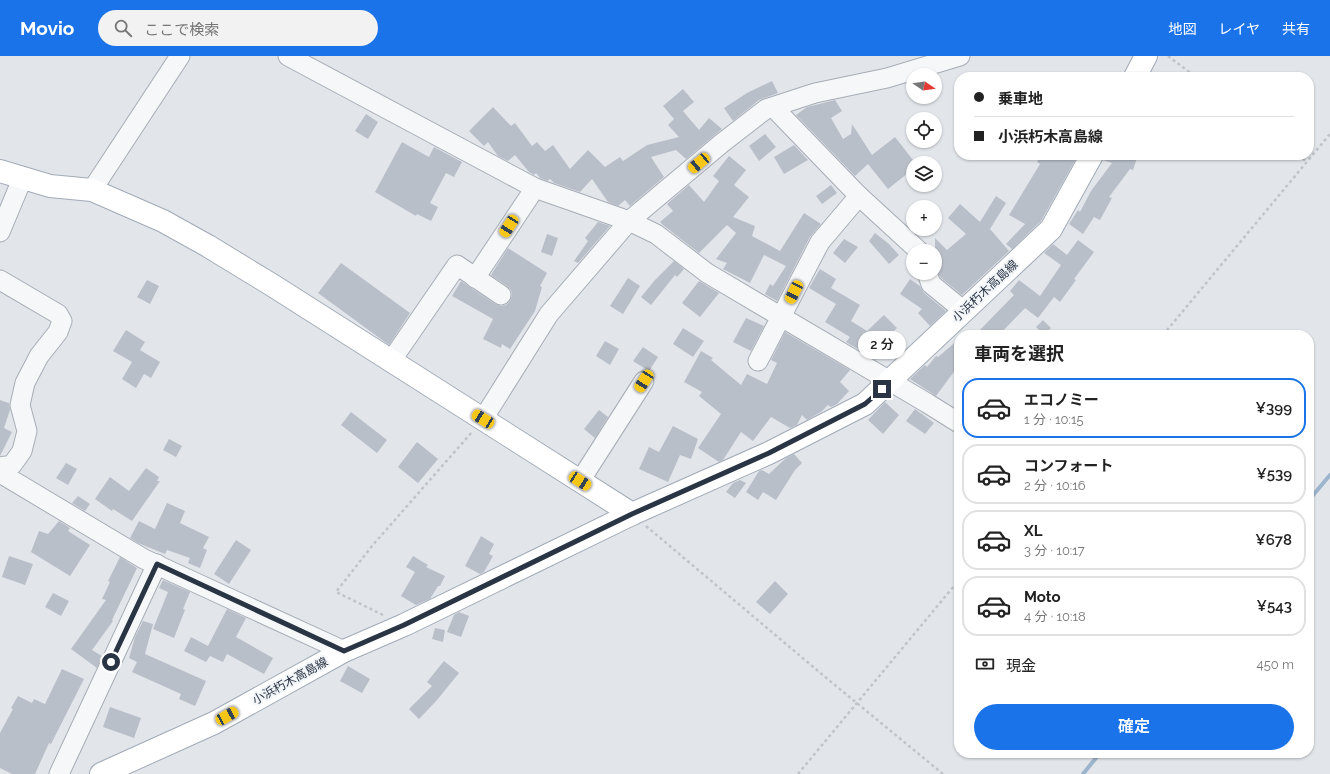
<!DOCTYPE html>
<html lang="ja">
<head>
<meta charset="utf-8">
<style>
	:root { --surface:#fff; --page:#f2f2f2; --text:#222; --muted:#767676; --line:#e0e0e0; --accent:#1a73e8 }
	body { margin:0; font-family:Raleway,"Noto Sans JP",sans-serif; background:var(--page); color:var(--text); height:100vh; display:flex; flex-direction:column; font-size:15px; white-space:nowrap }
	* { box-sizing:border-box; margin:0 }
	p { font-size:13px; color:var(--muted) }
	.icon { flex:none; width:22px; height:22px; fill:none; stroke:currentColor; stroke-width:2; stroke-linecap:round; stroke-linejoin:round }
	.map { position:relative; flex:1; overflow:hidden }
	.details { position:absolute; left:954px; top:274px; width:360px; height:428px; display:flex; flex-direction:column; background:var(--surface); border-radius:16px; box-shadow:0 1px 3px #0004 }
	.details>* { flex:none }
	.top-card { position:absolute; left:954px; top:16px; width:360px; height:88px; border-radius:16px; box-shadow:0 1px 3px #0004; display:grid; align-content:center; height:88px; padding:0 20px; background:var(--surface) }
	.needle { width:26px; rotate:103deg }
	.fabs { position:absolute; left:906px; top:12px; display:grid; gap:8px }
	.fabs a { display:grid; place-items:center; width:36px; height:36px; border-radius:50%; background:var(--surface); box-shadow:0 1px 3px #0004; font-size:20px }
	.end { position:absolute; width:18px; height:18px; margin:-9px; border:5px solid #293444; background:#fff; box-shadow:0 0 0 2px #fff }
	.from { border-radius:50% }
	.bubble { position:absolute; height:28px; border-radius:14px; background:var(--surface); box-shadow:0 1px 3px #0004; font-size:13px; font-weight:600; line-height:28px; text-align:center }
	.car { position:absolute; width:12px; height:24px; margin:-12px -6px; border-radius:5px; box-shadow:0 0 3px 1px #0007; background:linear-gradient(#f5c518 24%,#345 0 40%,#f5c518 0 76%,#345 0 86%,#f5c518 0) }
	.top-card b { display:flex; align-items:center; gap:14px; height:38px; font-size:15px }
	.top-card b+b { border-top:1px solid var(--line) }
	.top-card i { width:10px; height:10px; background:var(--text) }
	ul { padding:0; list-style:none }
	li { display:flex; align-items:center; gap:12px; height:60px; margin:0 8px 6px; padding:0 12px; border:2px solid var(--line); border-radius:16px }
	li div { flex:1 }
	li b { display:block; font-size:15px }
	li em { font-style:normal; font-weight:600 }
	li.on { border-color:var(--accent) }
	li>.icon { width:36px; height:36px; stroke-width:1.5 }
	h2 { padding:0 20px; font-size:18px; line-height:48px }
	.pay { display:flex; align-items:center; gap:10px; height:44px; padding:0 20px; font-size:15px }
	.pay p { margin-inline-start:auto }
	.cta { display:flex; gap:8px; margin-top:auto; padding:8px 20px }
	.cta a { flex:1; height:46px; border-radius:24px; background:var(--accent); color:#fff; font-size:16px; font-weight:600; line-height:46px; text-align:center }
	header { display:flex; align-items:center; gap:24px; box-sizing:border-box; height:56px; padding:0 20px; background:var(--accent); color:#fff }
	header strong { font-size:19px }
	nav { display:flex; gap:22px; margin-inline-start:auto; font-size:14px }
	.search { width:280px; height:36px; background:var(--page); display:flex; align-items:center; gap:10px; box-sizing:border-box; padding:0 14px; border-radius:22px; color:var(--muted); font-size:15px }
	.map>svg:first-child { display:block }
</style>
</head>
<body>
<header>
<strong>Movio</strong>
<div class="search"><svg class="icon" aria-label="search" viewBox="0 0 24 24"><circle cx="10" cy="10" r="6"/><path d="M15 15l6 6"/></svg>ここで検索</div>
<nav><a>地図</a><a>レイヤ</a><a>共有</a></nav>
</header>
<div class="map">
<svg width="1330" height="718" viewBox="0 0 1330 718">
	<rect width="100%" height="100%" fill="#e2e6eb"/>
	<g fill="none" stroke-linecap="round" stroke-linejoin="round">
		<g stroke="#9cb5cc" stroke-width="4">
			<polyline points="1309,444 1330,419"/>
			<polyline points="1083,718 1100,697"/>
		</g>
	</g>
	<g fill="#b9bfc9">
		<polygon points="772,25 778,37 759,44 733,65 724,52 747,37"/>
		<polygon points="683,33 694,46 683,55 699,74 709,62 722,73 686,103 676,94 651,101 664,121 630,150 625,144 618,150 608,146 592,123 580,136 554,127 550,123 547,125 540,122 536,117 534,119 529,116 515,99 508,105 498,100 488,86 484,90 469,75 493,51 511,70 515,67 532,90 537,86 545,95 553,89 570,113 588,94 605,111 620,101 623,105 647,89 679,81 668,69 674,63 663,50"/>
		<polygon points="835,44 842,55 831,62 843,83 851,78 852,68 872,99 895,81 913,104 913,113 888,133 868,108 855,120 796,59 807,51"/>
		<polygon points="366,58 378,66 368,83 355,75"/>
		<polygon points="765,78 776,91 759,105 749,90"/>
		<polygon points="402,86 429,101 434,91 462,106 454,121 446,117 430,147 438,151 431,165 417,158 416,160 375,136"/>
		<polygon points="794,89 808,104 784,118 774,101"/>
		<polygon points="1042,99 1078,99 1041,165 1012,193 1006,188 1025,168 1009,159 1040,108 1037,106"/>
		<polygon points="1104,99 1138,99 1133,114 1130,113 1109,141 1112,142 1100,164 1094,161 1083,178 1069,168 1078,154 1080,156 1091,135 1112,107 1103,104"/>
		<polygon points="729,100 746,114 734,129 749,141 733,161 755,170 752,180 780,195 804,157 821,168 810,181 777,245 765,238 770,228 773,230 786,210 764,199 750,227 723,213 727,207 716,203 736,177 727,169 699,197 663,169 660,166 673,155 667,148 689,129 704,146 719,125 713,120"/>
		<polygon points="831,129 837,137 822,148 816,140"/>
		<polygon points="996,140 1006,147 990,173 1009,195 962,239 940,221 935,210 935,182 947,194 966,178 948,162 960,148 980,166"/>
		<polygon points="598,166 610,170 578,207 574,205 588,185 585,182"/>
		<polygon points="875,177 889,188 899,199 889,208 869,185"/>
		<polygon points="547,178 558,182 552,200 541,196"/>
		<polygon points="844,183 858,191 845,207 833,197"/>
		<polygon points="1078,184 1094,196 1074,223 1076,224 1060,246 1054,241 1038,262 1025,252 999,279 975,279 1014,239 1010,235 1019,224 1040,240 1061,209 1044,197 1053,188 1067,199"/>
		<polygon points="508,192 547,217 540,230 542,231 535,255 510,293 502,288 501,292 483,283 493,263 452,240 461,225 495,248 501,250 506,249 510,245 512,239 511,234 507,230 491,219"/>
		<polygon points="674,205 684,213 677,221 675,219 651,249 641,241 655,224"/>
		<polygon points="341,207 410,257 389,289 318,237"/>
		<polygon points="820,213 836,223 831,232 860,249 851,265 867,275 884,259 897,272 889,280 905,293 895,303 886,296 876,304 846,286 850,281 825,266 836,248 809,232"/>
		<polygon points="628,222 640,230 623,258 610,250"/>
		<polygon points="910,223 920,230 924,237 946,255 930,270 918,257 922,253 900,238"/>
		<polygon points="147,224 159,230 150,248 137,241"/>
		<polygon points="699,225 719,237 700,261 682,247"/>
		<polygon points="746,262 764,270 751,295 733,286"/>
		<polygon points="1043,264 1051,272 1044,279 1036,271"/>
		<polygon points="683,272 704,285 693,301 673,288"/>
		<polygon points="126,274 145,286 140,294 160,306 151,322 144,318 136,332 122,323 132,306 113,295"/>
		<polygon points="785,276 850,314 840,326 849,335 837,348 831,351 828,349 821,356 807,364 802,359 797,369 790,372 771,361 753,385 741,376 723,404 719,406 698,392 721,358 699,340 702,336 684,326 701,295 713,302 711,304 741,329 747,318 767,328 777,307 771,304"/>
		<polygon points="959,283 959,309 936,340 910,323 925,309 927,311 936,300 938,301"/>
		<polygon points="605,285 619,293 610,309 596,300"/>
		<polygon points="643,291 658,301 649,315 633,305"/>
		<polygon points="0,344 9,347 10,354 4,372 12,376 0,400"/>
		<polygon points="885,346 899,359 883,378 868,364"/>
		<polygon points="915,353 934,367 925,378 906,365"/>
		<polygon points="599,354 608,361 595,382 584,373"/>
		<polygon points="351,356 387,384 377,397 341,369"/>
		<polygon points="673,370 698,383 691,403 680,399 668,426 639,413 649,391 659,396"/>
		<polygon points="169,383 182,390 176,401 163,394"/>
		<polygon points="417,386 438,403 418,427 398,411"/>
		<polygon points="794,398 802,407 795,414 776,444 763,436 758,444 746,436 759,415 762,414 769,418 786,402"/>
		<polygon points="66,407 77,413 68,429 56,422"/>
		<polygon points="146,412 159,421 157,425 160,425 132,465 113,453 112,455 95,443 110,421 129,435"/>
		<polygon points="740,424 746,427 735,442 726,436 733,427"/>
		<polygon points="78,440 90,448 85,455 72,447"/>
		<polygon points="167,447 185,455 180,467 209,481 203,492 207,494 200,512 188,507 190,502 167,494 165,498 138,487 130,482 139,465 155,473"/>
		<polygon points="59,465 70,472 68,475 90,489 70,520 31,496 39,475 48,478"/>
		<polygon points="481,480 494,488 489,498 493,500 484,516 480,518 465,510"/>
		<polygon points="236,484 251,494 229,528 214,518"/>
		<polygon points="9,500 33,508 25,529 2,521"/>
		<polygon points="413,500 428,509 426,511 445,520 440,530 438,530 430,543 416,549 401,540 415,516 406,511"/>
		<polygon points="120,501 137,512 112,564 113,565 92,594 102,600 97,612 71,593 106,544 102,543 110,526 108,525"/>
		<polygon points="163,524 190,536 183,553 185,554 174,582 153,573 168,536 159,532"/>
		<polygon points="775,525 788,538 770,558 756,546"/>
		<polygon points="53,537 69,545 61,560 45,551"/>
		<polygon points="227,553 246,562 236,581 273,602 264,618 227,598 223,606 210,600 206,606 184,595 191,581 208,590"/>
		<polygon points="459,556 469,560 461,581 447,576 454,559"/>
		<polygon points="143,565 153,568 145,598 206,625 195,650 179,643 181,638 132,616 137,606 129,602 135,581"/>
		<polygon points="435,572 445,574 443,586 432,583"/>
		<polygon points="444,605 459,617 437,644 419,663 409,653 432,630 427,626"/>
		<polygon points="348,610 370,623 362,637 340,625"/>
		<polygon points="62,613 84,623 51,688 49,687 35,718 12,718 0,712 0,677 13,653 11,652 18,640 32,647 34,643 45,648"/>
		<polygon points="110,651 141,662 134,682 103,671"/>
	</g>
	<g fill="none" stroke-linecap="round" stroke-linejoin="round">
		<g stroke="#a7adb6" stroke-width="21">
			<g id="minor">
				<polyline points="288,0 535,132 629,165 656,178 707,217 927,347 959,367"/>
				<polyline points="773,51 859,140 919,195"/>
				<polyline points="92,134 180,0"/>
				<polyline points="0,176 23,121"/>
				<polyline points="927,217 931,228 964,255"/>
				<polyline points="475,222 535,132"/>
				<polyline points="0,224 58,258 62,265 58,276 39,300 25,327 20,349 27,375 22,395 12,409 0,411"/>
				<polyline points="391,305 457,209 501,239"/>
				<polyline points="758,305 820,186 859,140"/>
				<polyline points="483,363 549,258 629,165 722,87 766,53 815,37 887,22 960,0"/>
				<polyline points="0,417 144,503 344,595"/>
				<polyline points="580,425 644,325"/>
				<polyline points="59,718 157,508"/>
			</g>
		</g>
		<g stroke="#a1aab7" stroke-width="24">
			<g id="major">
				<polyline points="1135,21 1146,0"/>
				<polyline points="0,115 50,130 92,134 163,165 208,190 272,229 632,458"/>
				<polyline points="101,718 214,667 344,595 404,569 632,458 769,397 865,348 1051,173 1092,99"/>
			</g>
		</g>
		<g stroke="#c0c4ca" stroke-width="2.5" stroke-dasharray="3 3" stroke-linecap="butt">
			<polyline points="1168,0 1196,21"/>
			<polyline points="1298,99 1307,106"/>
			<polyline points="1163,279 1330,78"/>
			<polyline points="646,470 824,620 943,718"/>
			<polyline points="383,559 336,536 372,490 472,376"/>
			<polyline points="798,718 959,524"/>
		</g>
		<use href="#minor" stroke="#f5f7f9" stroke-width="19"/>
		<use href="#major" stroke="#fff" stroke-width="22"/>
	</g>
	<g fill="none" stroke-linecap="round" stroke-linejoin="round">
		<polyline stroke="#293444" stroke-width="5" points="111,606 157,508 344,595 404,569 632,458 769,397 865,348 882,333"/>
	</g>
	<g text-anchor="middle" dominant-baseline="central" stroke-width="4" stroke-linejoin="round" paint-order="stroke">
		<g font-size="12" fill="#293444" stroke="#f2f5f8">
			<text transform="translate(985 235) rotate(-43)">小浜朽木高島線</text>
			<text transform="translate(290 625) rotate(-29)">小浜朽木高島線</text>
		</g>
	</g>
</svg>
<div class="fabs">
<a><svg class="needle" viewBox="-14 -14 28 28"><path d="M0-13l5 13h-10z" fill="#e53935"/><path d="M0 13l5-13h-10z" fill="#767676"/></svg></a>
<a><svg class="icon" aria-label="locate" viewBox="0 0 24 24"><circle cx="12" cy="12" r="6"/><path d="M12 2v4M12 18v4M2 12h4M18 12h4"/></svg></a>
<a><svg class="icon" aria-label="layers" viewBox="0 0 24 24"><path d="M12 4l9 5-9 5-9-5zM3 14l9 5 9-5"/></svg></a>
<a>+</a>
<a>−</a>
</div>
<i class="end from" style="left:111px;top:606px"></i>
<i class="end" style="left:882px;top:333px"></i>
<div class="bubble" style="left:858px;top:275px;width:48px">2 分</div>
<i class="car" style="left:699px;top:107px;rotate:230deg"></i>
<i class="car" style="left:509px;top:170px;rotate:213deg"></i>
<i class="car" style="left:794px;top:236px;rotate:207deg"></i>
<i class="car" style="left:644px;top:325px;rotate:213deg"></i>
<i class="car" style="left:483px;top:363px;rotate:302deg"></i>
<i class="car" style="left:580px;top:425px;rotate:123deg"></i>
<i class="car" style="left:227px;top:660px;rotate:61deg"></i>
<div class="top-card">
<b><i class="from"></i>乗車地</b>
<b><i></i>小浜朽木高島線</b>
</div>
<section class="details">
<h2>車両を選択</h2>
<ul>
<li class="on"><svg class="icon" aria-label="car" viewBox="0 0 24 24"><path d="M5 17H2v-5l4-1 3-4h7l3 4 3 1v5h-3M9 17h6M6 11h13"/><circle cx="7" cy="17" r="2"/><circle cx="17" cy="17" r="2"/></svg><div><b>エコノミー</b><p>1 分 · 10:15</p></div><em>¥399</em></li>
<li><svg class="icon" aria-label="car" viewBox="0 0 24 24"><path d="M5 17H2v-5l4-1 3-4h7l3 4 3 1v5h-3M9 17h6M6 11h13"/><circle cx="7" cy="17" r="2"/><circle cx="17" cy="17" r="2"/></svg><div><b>コンフォート</b><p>2 分 · 10:16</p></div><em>¥539</em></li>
<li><svg class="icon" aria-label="car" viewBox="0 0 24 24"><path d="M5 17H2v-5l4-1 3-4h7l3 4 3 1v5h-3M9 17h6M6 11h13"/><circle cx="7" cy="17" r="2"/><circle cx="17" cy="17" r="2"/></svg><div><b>XL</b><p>3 分 · 10:17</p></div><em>¥678</em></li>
<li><svg class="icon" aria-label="car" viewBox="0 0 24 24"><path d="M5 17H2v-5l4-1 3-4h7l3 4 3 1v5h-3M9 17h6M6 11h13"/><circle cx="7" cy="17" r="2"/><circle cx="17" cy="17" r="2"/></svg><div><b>Moto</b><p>4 分 · 10:18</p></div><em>¥543</em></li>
</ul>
<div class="pay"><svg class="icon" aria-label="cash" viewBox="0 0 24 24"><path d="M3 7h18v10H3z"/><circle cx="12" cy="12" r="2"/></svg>現金<p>450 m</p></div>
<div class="cta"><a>確定</a></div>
</section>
</div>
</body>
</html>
